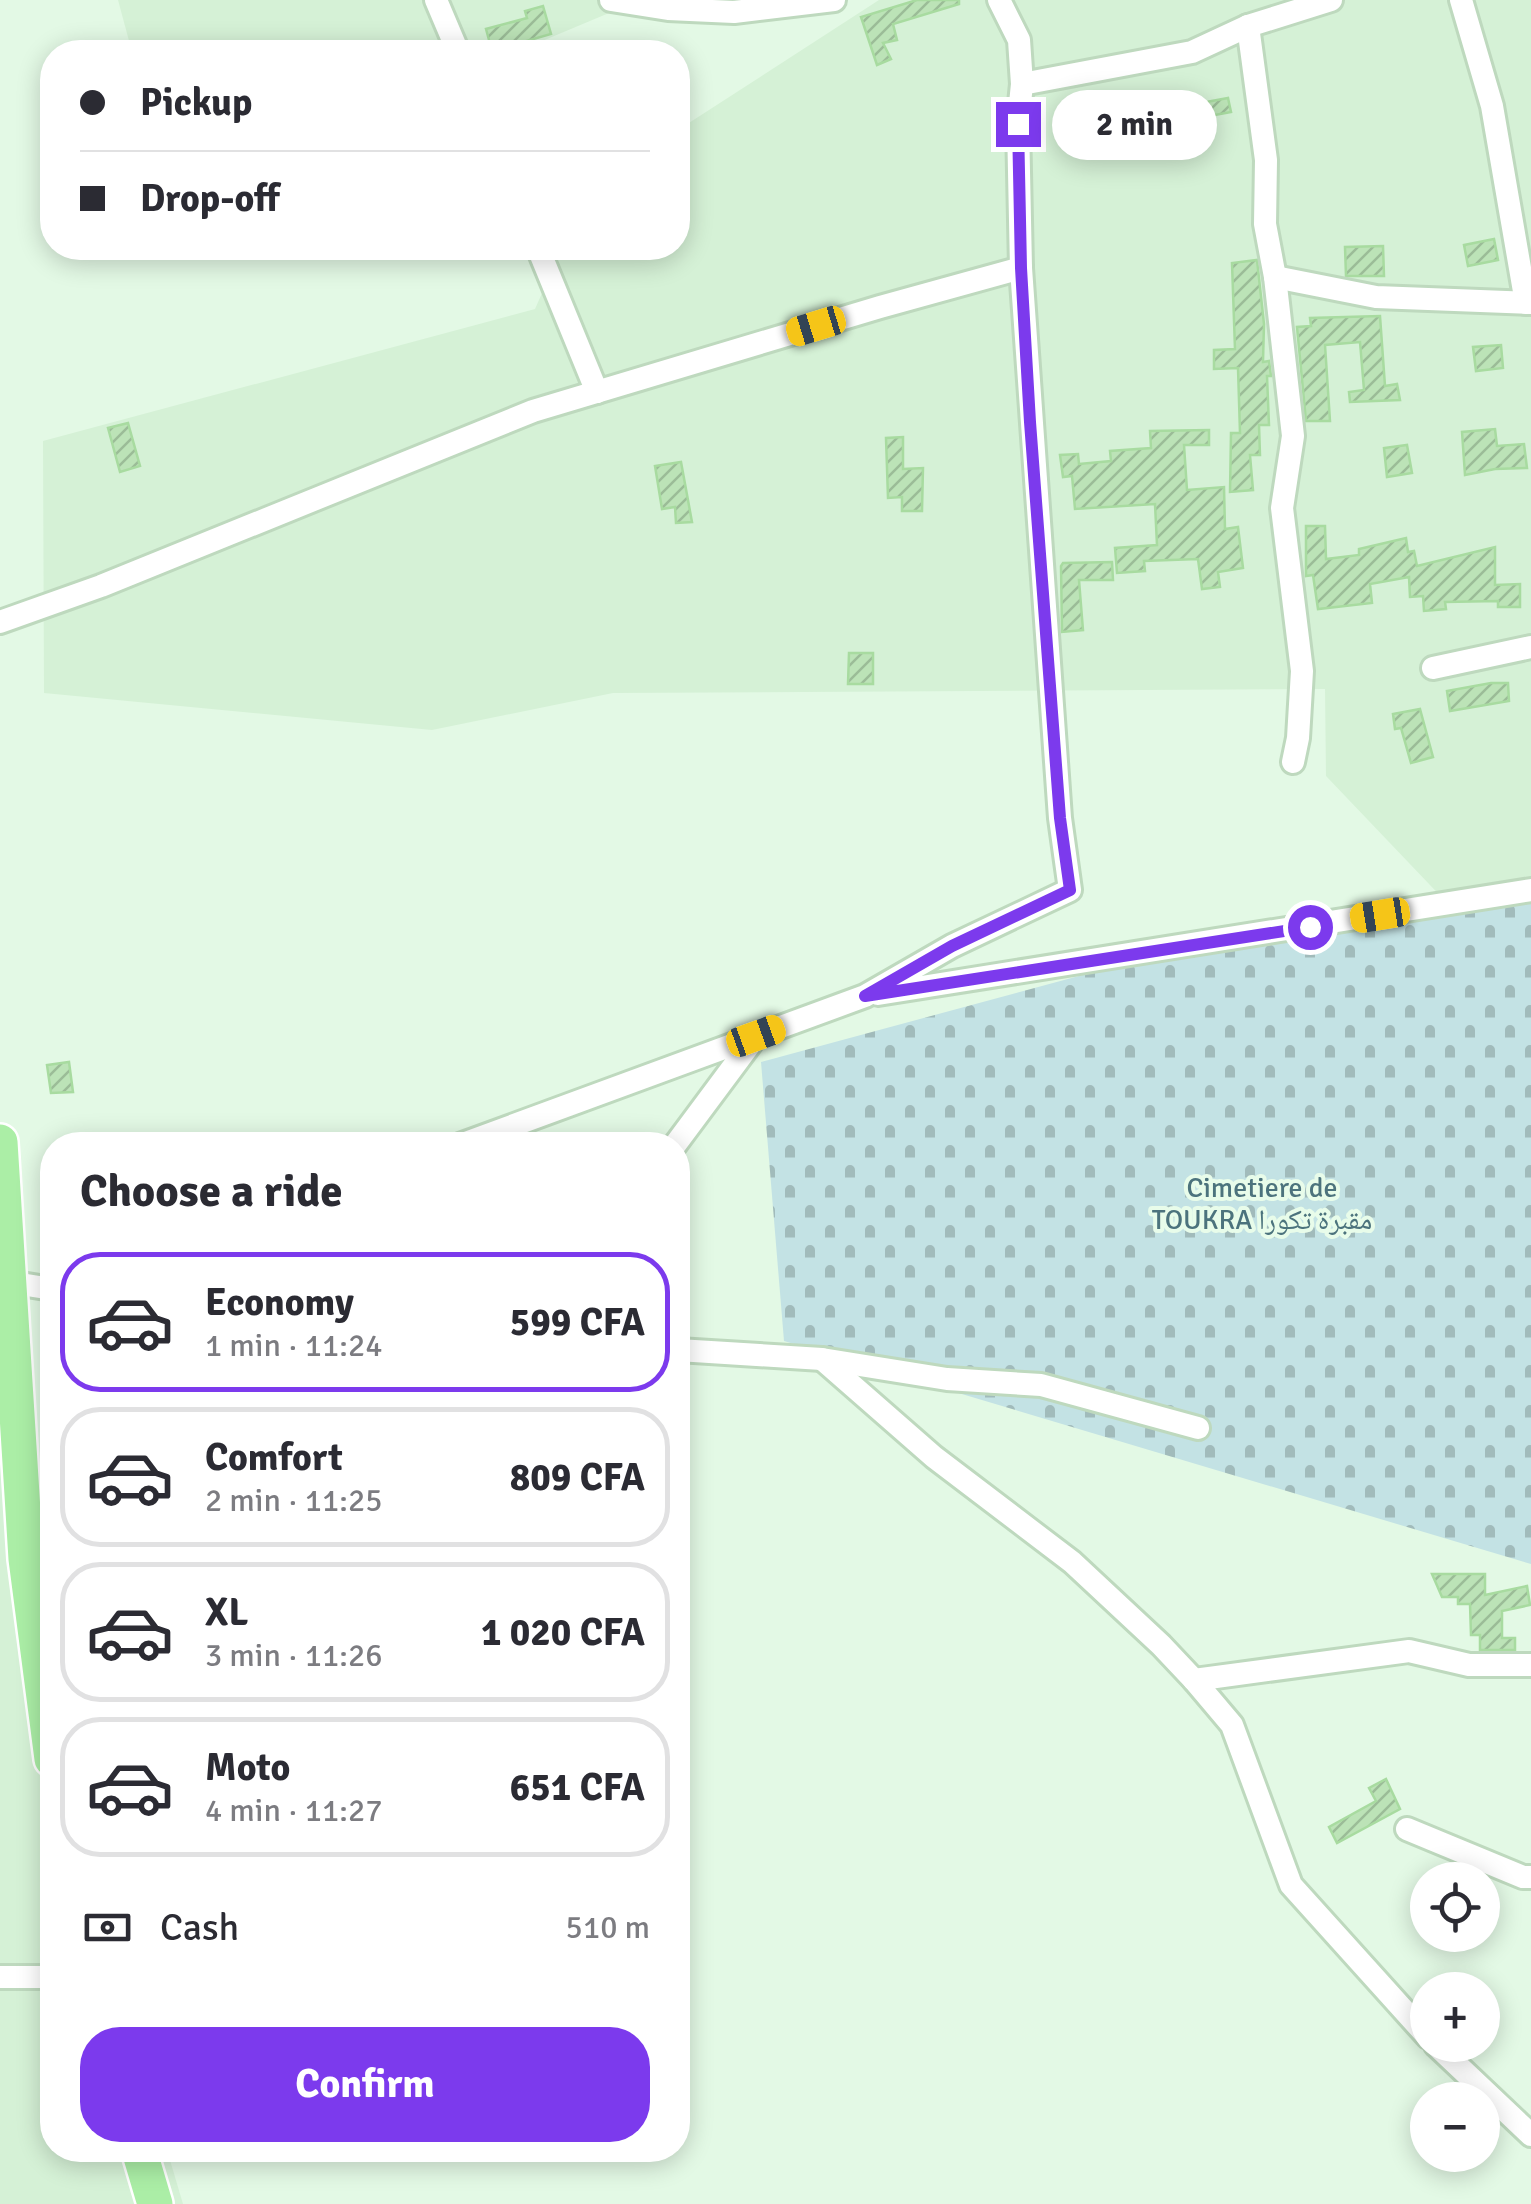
<!DOCTYPE html>
<html lang="en">
<head>
<meta charset="utf-8">
<style>
	:root { --surface:#fff; --page:#f2f2f3; --text:#2b2b33; --muted:#7c7c81; --line:#e1e1e2; --accent:#7c3aed }
	body { margin:0; font-family:Signika,"Noto Naskh Arabic",sans-serif; background:var(--page); color:var(--text); height:100vh; display:flex; flex-direction:column; font-size:38px; white-space:nowrap }
	* { box-sizing:border-box; margin:0 }
	p { font-size:32px; color:var(--muted) }
	.icon { flex:none; width:55px; height:55px; fill:none; stroke:currentColor; stroke-width:2; stroke-linecap:round; stroke-linejoin:round }
	.map { position:relative; flex:1; overflow:hidden }
	.panel { position:absolute; left:40px; top:1132px; width:650px; height:1030px; display:flex; flex-direction:column; background:var(--surface); border-radius:40px; box-shadow:0 5px 25px #0003 }
	.panel>* { flex:none }
	.guide { position:absolute; left:40px; top:40px; width:650px; height:220px; border-radius:40px; box-shadow:0 5px 25px #0003; display:grid; align-content:center; height:220px; padding:0 40px; background:var(--surface) }
	.fabs { position:absolute; left:1410px; top:1862px; display:grid; gap:20px }
	.fabs a { display:grid; place-items:center; width:90px; height:90px; border-radius:50%; background:var(--surface); box-shadow:0 5px 25px #0003; font-size:50px }
	.end { position:absolute; width:45px; height:45px; margin:-22px; border:12px solid #7c3aed; background:#fff; box-shadow:0 0 0 5px #fff }
	.from { border-radius:50% }
	.bubble { position:absolute; height:70px; border-radius:35px; background:var(--surface); box-shadow:0 5px 25px #0003; font-size:32px; font-weight:800; line-height:70px; text-align:center }
	.car { position:absolute; width:30px; height:60px; margin:-30px -15px; border-radius:12px; box-shadow:0 0 8px 2px #0007; background:linear-gradient(#f5c518 24%,#345 0 40%,#f5c518 0 76%,#345 0 86%,#f5c518 0) }
	.guide b { display:flex; align-items:center; gap:35px; height:95px; font-size:38px }
	.guide b+b { border-top:2px solid var(--line) }
	.guide i { width:25px; height:25px; background:var(--text) }
	ul { padding:0; list-style:none }
	li { display:flex; align-items:center; gap:30px; height:140px; margin:0 20px 15px; padding:0 20px; border:5px solid var(--line); border-radius:40px }
	li div { flex:1 }
	li b { display:block; font-size:38px }
	li em { font-style:normal; font-weight:800 }
	li.selected { border-color:var(--accent) }
	li>.icon { width:90px; height:90px; stroke-width:1.5 }
	h2 { padding:0 40px; font-size:45px; line-height:120px }
	.pay { display:flex; align-items:center; gap:25px; height:110px; padding:0 40px; font-size:38px }
	.pay p { margin-inline-start:auto }
	.cta { display:flex; gap:20px; margin-top:auto; padding:20px 40px }
	.cta a { flex:1; height:115px; border-radius:40px; background:var(--accent); color:#fff; font-size:40px; font-weight:800; line-height:115px; text-align:center }
	.map>svg:first-child { display:block }
</style>
</head>
<body>
<div class="map">
<svg width="1531" height="2204" viewBox="0 0 1531 2204">
	<defs>
		<pattern id="cemetery-stones" width="16" height="16" patternUnits="userSpaceOnUse" patternTransform="scale(2.5)"><rect width="16" height="16" fill="#c3e2e4"/><path d="M2 7V4a2 2 0 0 1 4 0v3zM10 15v-3a2 2 0 0 1 4 0v3z" fill="#a1bbbb"/></pattern>
		<pattern id="building-hatch" width="6" height="6" patternUnits="userSpaceOnUse" patternTransform="scale(2.5)"><rect width="6" height="6" fill="#bce3b7"/><path d="M-1 1l2-2M0 6l6-6M5 7l2-2" fill="none" stroke="#9bbc97"/></pattern>
	</defs>
	<rect width="100%" height="100%" fill="#e3f9e5"/>
	<g fill="#d5f1d6">
		<polygon points="118,0 640,0 516,52 132,52"/>
		<polygon points="879,0 1531,0 1531,890 1450,906 1326,776 1325,689 613,693 432,730 44,693 43,441 535,309 562,248 678,248 678,130"/>
		<polygon points="0,1311 52,1786 52,2150 167,2150 183,2204 0,2204"/>
	</g>
	<polygon fill="url(#cemetery-stones)" points="1531,888 1531,1564 784,1341 761,1062 1282,921"/>
	<g fill="url(#building-hatch)" stroke="#a8dba0" stroke-width="2.5">
		<polygon points="917,0 959,0 959,4 893,24 897,40 883,43 891,59 877,65 861,17"/>
		<polygon points="543,6 551,34 492,51 486,29 527,18 525,11"/>
		<polygon points="1228,98 1231,112 1182,121 1179,107"/>
		<polygon points="1494,239 1498,260 1468,266 1464,245"/>
		<polygon points="1383,246 1384,276 1346,276 1345,247"/>
		<polygon points="1257,260 1264,324 1263,362 1269,361 1271,376 1267,376 1269,425 1259,425 1260,455 1250,455 1253,490 1230,492 1231,433 1240,433 1238,368 1214,369 1214,350 1235,349 1232,263"/>
		<polygon points="1380,316 1385,386 1397,384 1400,400 1350,402 1349,392 1364,390 1360,342 1325,345 1330,421 1306,421 1297,327 1311,326 1310,318"/>
		<polygon points="1501,345 1503,368 1476,371 1473,347"/>
		<polygon points="128,423 140,466 120,472 108,428"/>
		<polygon points="1495,429 1497,446 1524,444 1527,468 1495,469 1465,475 1462,432"/>
		<polygon points="1209,430 1209,445 1184,445 1187,490 1224,487 1225,529 1238,527 1243,568 1218,572 1220,587 1202,589 1198,559 1144,561 1145,571 1117,573 1115,548 1157,545 1155,504 1075,509 1072,476 1063,477 1060,455 1078,454 1079,464 1111,461 1110,451 1151,448 1150,431"/>
		<polygon points="903,437 903,469 923,468 922,511 902,511 902,497 888,498 886,438"/>
		<polygon points="1407,445 1412,473 1387,477 1384,448"/>
		<polygon points="681,462 692,522 676,523 675,507 662,509 655,466"/>
		<polygon points="1306,526 1325,526 1326,559 1359,555 1359,549 1406,538 1408,552 1414,551 1417,566 1495,547 1495,585 1520,584 1520,607 1498,607 1498,601 1445,602 1446,609 1424,611 1423,596 1410,597 1409,577 1370,584 1372,603 1318,609 1313,575 1306,576"/>
		<polygon points="1112,562 1113,580 1079,580 1083,630 1062,632 1061,566 1063,563"/>
		<polygon points="849,653 873,653 873,684 848,684"/>
		<polygon points="1491,683 1508,683 1509,701 1450,711 1447,691"/>
		<polygon points="1420,709 1433,757 1411,763 1401,728 1395,729 1393,714"/>
		<polygon points="69,1062 73,1092 51,1093 47,1065"/>
		<polygon points="1432,1574 1485,1574 1485,1595 1527,1586 1530,1605 1502,1611 1502,1638 1515,1638 1515,1650 1480,1650 1480,1635 1471,1635 1470,1604 1458,1604 1458,1597 1442,1597"/>
		<polygon points="1386,1779 1400,1809 1337,1843 1329,1827 1376,1801 1369,1788"/>
	</g>
	<g fill="none" stroke-linecap="round" stroke-linejoin="round">
		<g stroke="#bed9be" stroke-width="28">
			<g id="minor">
				<polyline points="436,0 458,52"/>
				<polyline points="611,0 668,9 734,12 834,0"/>
				<polyline points="1461,0 1492,106 1526,303"/>
				<polyline points="1248,26 1266,160 1265,224 1275,277 1293,436 1282,508 1302,671 1298,738 1293,762"/>
				<polyline points="1022,84 1192,52 1248,26 1331,0"/>
				<polyline points="538,248 597,392"/>
				<polyline points="1275,277 1376,297 1531,303"/>
				<polyline points="0,622 101,586 533,411 880,307 1021,268"/>
				<polyline points="1433,668 1531,647"/>
				<polyline points="878,994 1531,890"/>
				<polyline points="460,1145 865,996 952,946 1070,890 1060,818 1021,268 1018,123 1022,84 1019,40 999,0"/>
				<polyline points="675,1145 756,1036"/>
				<polyline points="8,1282 52,1289"/>
				<polyline points="678,1350 822,1359 947,1379 1041,1385 1198,1428"/>
				<polyline points="822,1359 934,1457 1072,1562 1161,1645 1194,1680 1232,1725 1291,1885 1428,2037"/>
				<polyline points="1194,1680 1409,1651 1469,1665 1531,1665"/>
				<polyline points="1407,1829 1523,1877 1531,1877"/>
				<polyline points="0,1977 52,1977"/>
				<polyline points="1436,2045 1531,2135"/>
			</g>
		</g>
		<g stroke="#fff" stroke-width="40">
			<g id="trunk">
				<polyline points="0,1142 26,1559 52,1759"/>
				<polyline points="139,2150 155,2204"/>
			</g>
		</g>
		<use href="#minor" stroke="#fff" stroke-width="22"/>
		<use href="#trunk" stroke="#abeea6" stroke-width="35"/>
	</g>
	<g fill="none" stroke-linecap="round" stroke-linejoin="round">
		<polyline stroke="#7c3aed" stroke-width="12" points="1018,124 1021,268 1030,422 1060,818 1070,890 952,946 865,996 1310,927"/>
	</g>
	<g text-anchor="middle" dominant-baseline="central" stroke-width="8" stroke-linejoin="round" paint-order="stroke">
		<g font-size="28" fill="#4c737d" stroke="#e8fcea">
			<text x="1262" y="1188">Cimetiere de<tspan x="1262" dy="32">TOUKRA مقبرة تكورا</tspan></text>
		</g>
	</g>
</svg>
<div class="fabs">
<a><svg class="icon" aria-label="locate" viewBox="0 0 24 24"><circle cx="12" cy="12" r="6"/><path d="M12 2v4M12 18v4M2 12h4M18 12h4"/></svg></a>
<a>+</a>
<a>−</a>
</div>
<i class="end from" style="left:1310px;top:927px"></i>
<i class="end" style="left:1018px;top:124px"></i>
<div class="bubble" style="left:1052px;top:90px;width:165px">2 min</div>
<i class="car" style="left:816px;top:326px;rotate:253deg"></i>
<i class="car" style="left:1380px;top:915px;rotate:261deg"></i>
<i class="car" style="left:756px;top:1036px;rotate:70deg"></i>
<div class="guide">
<b><i class="from"></i>Pickup</b>
<b><i></i>Drop-off</b>
</div>
<section class="panel">
<h2>Choose a ride</h2>
<ul>
<li class="selected"><svg class="icon" aria-label="car" viewBox="0 0 24 24"><path d="M5 17H2v-5l4-1 3-4h7l3 4 3 1v5h-3M9 17h6M6 11h13"/><circle cx="7" cy="17" r="2"/><circle cx="17" cy="17" r="2"/></svg><div><b>Economy</b><p>1 min · 11:24</p></div><em>599 CFA</em></li>
<li><svg class="icon" aria-label="car" viewBox="0 0 24 24"><path d="M5 17H2v-5l4-1 3-4h7l3 4 3 1v5h-3M9 17h6M6 11h13"/><circle cx="7" cy="17" r="2"/><circle cx="17" cy="17" r="2"/></svg><div><b>Comfort</b><p>2 min · 11:25</p></div><em>809 CFA</em></li>
<li><svg class="icon" aria-label="car" viewBox="0 0 24 24"><path d="M5 17H2v-5l4-1 3-4h7l3 4 3 1v5h-3M9 17h6M6 11h13"/><circle cx="7" cy="17" r="2"/><circle cx="17" cy="17" r="2"/></svg><div><b>XL</b><p>3 min · 11:26</p></div><em>1 020 CFA</em></li>
<li><svg class="icon" aria-label="car" viewBox="0 0 24 24"><path d="M5 17H2v-5l4-1 3-4h7l3 4 3 1v5h-3M9 17h6M6 11h13"/><circle cx="7" cy="17" r="2"/><circle cx="17" cy="17" r="2"/></svg><div><b>Moto</b><p>4 min · 11:27</p></div><em>651 CFA</em></li>
</ul>
<div class="pay"><svg class="icon" aria-label="cash" viewBox="0 0 24 24"><path d="M3 7h18v10H3z"/><circle cx="12" cy="12" r="2"/></svg>Cash<p>510 m</p></div>
<div class="cta"><a>Confirm</a></div>
</section>
</div>
</body>
</html>
